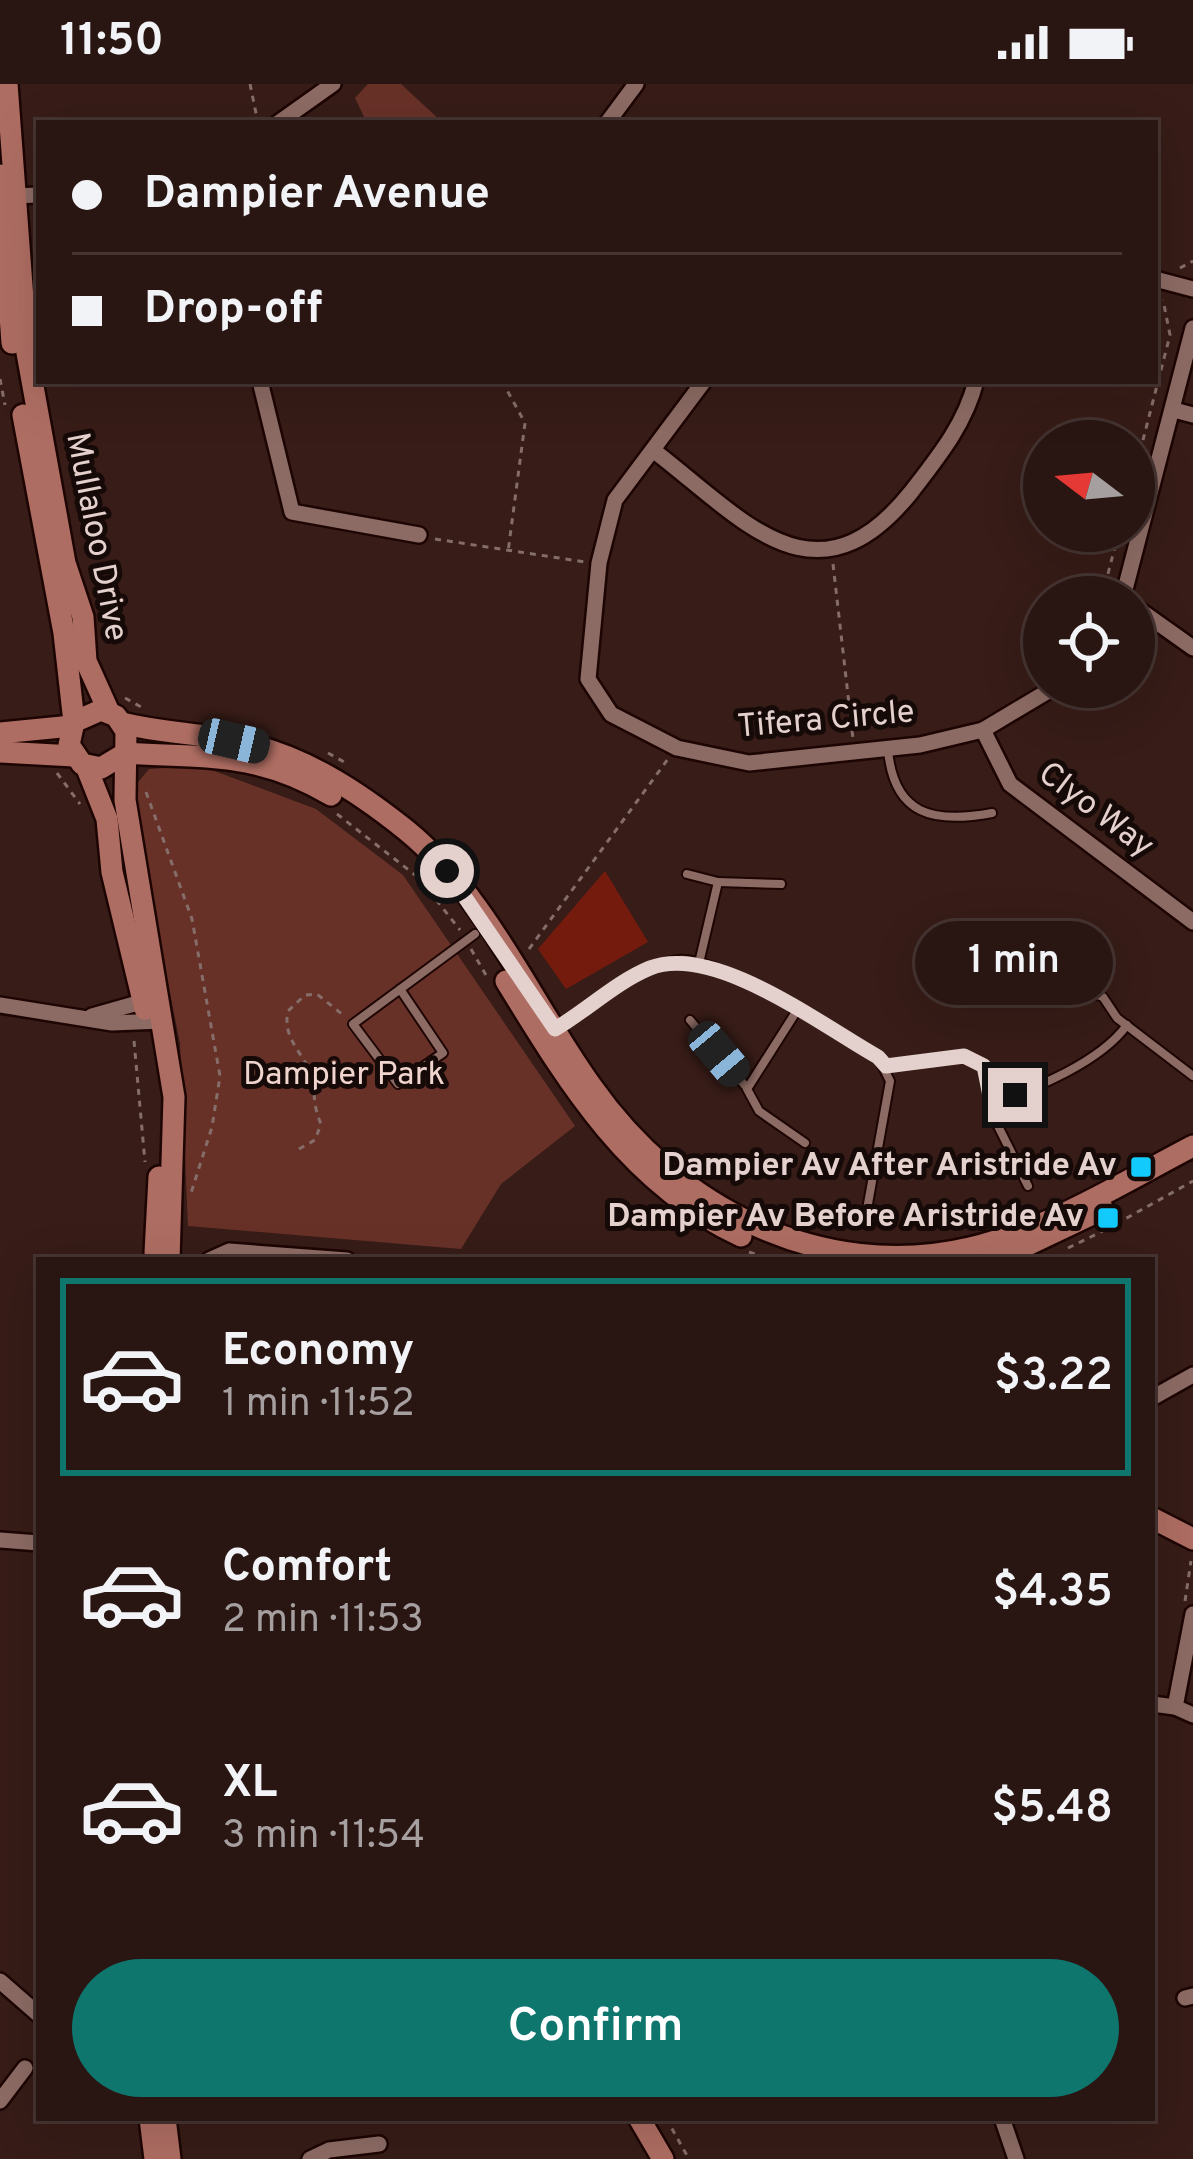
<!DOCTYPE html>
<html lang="en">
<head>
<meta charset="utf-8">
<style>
	:root { --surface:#291511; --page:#35221f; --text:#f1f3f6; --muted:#a59f9f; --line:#453431; --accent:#0f766e }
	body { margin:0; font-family:Overpass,sans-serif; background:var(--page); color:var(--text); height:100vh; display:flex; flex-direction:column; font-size:45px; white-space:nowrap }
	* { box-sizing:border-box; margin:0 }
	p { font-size:39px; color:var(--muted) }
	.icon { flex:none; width:66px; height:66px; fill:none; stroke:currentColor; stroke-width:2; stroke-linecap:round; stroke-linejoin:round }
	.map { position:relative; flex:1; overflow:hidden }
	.side { position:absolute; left:36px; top:1173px; width:1119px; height:864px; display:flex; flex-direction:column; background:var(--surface); border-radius:0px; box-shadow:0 12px 48px #0002,0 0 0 3px var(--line) }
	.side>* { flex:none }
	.guide { position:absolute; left:36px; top:36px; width:1122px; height:264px; border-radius:0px; box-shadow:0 12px 48px #0002,0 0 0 3px var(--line); display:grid; align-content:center; height:264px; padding:0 36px; background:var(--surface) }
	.needle { width:78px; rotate:286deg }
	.buttons { position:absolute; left:1023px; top:336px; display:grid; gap:24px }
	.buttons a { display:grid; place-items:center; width:132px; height:132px; border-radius:50%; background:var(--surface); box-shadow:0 12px 48px #0002,0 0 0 3px var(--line); font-size:60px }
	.end { position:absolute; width:54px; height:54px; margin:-27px; border:15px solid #e4d1cd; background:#111; box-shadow:0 0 0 6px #111 }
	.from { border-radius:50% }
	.bubble { position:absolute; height:84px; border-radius:42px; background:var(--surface); box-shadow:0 12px 48px #0002,0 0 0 3px var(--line); font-size:39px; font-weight:600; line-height:84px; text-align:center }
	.car { position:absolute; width:36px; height:72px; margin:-36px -18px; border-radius:15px; box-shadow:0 0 9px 3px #0007; background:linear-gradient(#222 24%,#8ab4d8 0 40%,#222 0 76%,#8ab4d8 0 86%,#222 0) }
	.guide b { display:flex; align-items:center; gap:42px; height:114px; font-size:45px }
	.guide b+b { border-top:3px solid var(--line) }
	.guide i { width:30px; height:30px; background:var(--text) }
	ul { padding:21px 0 0; list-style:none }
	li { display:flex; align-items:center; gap:36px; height:198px; margin:0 24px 18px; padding:0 12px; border:6px solid transparent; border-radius:0px }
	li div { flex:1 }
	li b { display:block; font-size:45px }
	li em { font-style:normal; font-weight:600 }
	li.current { border-color:var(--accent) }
	li>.icon { width:108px; height:108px; stroke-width:1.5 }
	.action { display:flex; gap:24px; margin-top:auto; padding:24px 36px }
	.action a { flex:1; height:138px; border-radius:72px; background:var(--accent); color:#fff; font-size:48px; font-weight:600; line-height:138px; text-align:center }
	.status { display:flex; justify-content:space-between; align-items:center; height:84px; padding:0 60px; background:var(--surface); direction:ltr }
	.status svg { height:33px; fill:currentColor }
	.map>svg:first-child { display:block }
</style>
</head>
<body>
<div class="status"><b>11:50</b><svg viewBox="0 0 49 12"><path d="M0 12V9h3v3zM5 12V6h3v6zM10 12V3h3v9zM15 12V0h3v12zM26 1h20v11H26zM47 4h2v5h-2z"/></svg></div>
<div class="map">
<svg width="1193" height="2075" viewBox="0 0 1193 2075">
	<rect width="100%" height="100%" fill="#371c17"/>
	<g fill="#683128">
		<polygon points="368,0 401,0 443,39 367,39 355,14"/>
		<polygon points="201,682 316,725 403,791 575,1042 501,1100 461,1165 188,1142 180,959 129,709 149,685"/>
	</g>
	<polygon fill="#751b0e" points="605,787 648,858 566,905 538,865"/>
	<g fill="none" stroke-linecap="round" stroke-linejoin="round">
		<g stroke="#1d0503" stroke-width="12">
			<g id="lane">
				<path d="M888,666c6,65 45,74 104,63"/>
				<polyline points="687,790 718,798 781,800"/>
				<polyline points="1015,860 1066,900 1103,913 1117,934 1193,992"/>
				<polyline points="699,879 718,798"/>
				<polyline points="400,905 443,969 398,1000 353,940 475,850"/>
				<polyline points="796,928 747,1005 759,1027 805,1059"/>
				<polyline points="690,936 747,1004"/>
				<path d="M559,943c36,-22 77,-63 120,-67 40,-4 160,75 199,97l12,24 -24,134"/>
				<polyline points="886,983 964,972 984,982 994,1034 1028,1102"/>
				<path d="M991,1017c43,-10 110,-40 136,-76"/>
			</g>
		</g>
		<g stroke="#1d0503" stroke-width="20">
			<g id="street">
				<polyline points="278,39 333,0"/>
				<polyline points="607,39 636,0"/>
				<polyline points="10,112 39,111"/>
				<polyline points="1155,195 1193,205"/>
				<polyline points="260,297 292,428 419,451"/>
				<polyline points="704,297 615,416 599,479 588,595 611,630 677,664 749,679 920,661 983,646 1055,603"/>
				<polyline points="1174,326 1193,331"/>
				<path d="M653,366c90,69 163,162 259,41 27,-35 53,-67 64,-110"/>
				<polyline points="1123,513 1193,244"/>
				<polyline points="1134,522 1193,564"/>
				<polyline points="983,646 1010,700 1193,838"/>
				<polyline points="0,921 112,939 162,937"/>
				<polyline points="92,932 152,915"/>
				<polyline points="209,1176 229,1167 347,1176"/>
				<polyline points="1152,1314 1193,1291"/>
				<polyline points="0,1456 39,1459"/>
				<polyline points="1193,1530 1175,1623 1193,1631"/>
				<polyline points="1152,1620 1175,1623"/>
				<polyline points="0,1897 39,1931"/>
				<polyline points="1185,1914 1193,1912"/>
				<polyline points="0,2017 25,1984"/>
				<polyline points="1002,2034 1016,2075"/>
				<polyline points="310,2075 329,2066 379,2060"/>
			</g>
		</g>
		<g stroke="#1d0503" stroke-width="26">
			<g id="secondary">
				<polyline points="7,0 27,269 65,479 83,533 86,577 109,628"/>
				<polyline points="0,91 12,259"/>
				<polyline points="23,331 64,549 74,638"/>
				<path d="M122,639c38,10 78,10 117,19 63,13 117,48 167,88 81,66 126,174 186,257 84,120 229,196 378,161 79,-19 152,-65 223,-102"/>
				<polyline points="0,649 72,642"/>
				<polyline points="0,668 74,672"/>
				<path d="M124,669c80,5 133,-2 207,42"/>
				<polyline points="121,672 101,684 82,680 69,661 74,638 101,626 116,632 126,647 125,716 174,1013 169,1176"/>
				<polyline points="86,682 107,735 112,788 145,925"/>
				<path d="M506,897c62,101 123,203 235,255"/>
				<polyline points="155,1169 159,1093"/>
				<polyline points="983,1175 1021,1164 1103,1125"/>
				<polyline points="1152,1434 1193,1455"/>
				<polyline points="150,2034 155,2075"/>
				<polyline points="165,2034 170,2075"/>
				<polyline points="639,2034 663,2075"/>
			</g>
		</g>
		<g stroke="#856e69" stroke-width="3" stroke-dasharray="6 6" stroke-linecap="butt">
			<polyline points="250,0 258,39"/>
			<polyline points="1180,184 1193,177"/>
			<polyline points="0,295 5,321"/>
			<polyline points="502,297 525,339 508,468"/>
			<polyline points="1134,391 1170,251 1163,216"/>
			<polyline points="435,455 585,478"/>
			<polyline points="833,480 853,655"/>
			<polyline points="1102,513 1119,447"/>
			<polyline points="125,614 143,624"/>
			<polyline points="328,669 346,679"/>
			<polyline points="57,689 80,720"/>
			<polyline points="146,708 192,835 220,992 212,1043 191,1109"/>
			<polyline points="337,730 419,794 460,846"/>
			<polyline points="471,865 487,893"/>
			<polyline points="529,865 668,675"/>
			<polyline points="134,957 145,1078"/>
			<path d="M299,1065l16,-9 6,-16c-10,-23 -5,-35 -9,-48 -9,-24 -30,-37 -24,-65l17,-16 12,-1 26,21"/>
			<polyline points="1116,1140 1193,1097"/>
			<polyline points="1068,1164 1103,1147"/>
			<polyline points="749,1168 774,1176"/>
			<polyline points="1185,1517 1191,1477"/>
			<polyline points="666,2034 689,2075"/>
		</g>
		<use href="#lane" stroke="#8c6b64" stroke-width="8"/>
		<use href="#street" stroke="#8c6b64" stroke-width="15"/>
		<use href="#secondary" stroke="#ae6d62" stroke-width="21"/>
	</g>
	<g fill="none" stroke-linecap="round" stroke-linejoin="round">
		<path stroke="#e4d1cd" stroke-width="15" d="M447,787l108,158c31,-18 61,-47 95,-61 64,-25 171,57 228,89l8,9 78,-10 20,10 7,35 24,-6"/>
	</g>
	<g fill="#12cafb" stroke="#160a08" stroke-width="4.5">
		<rect x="1129" y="1071" width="24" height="24" rx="6"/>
		<rect x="1096" y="1122" width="24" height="24" rx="6"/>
	</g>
	<g text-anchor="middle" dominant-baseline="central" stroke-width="10" stroke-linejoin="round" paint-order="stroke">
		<g font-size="33" fill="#e4d1cd" stroke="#160a08">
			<text transform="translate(95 453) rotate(79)">Mullaloo Drive</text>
			<text transform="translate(826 637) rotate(-5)">Tifera Circle</text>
			<text transform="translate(1095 727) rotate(37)">Clyo Way</text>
		</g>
		<g font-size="33" fill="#f0d5cf" stroke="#160a08">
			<text x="344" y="992">Dampier Park</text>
		</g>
		<g font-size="33" font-weight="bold" fill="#e4d1cd" stroke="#160a08" text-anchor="end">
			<text x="1117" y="1083">Dampier Av After Aristride Av</text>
			<text x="1084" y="1134">Dampier Av Before Aristride Av</text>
		</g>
	</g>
</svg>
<div class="buttons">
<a><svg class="needle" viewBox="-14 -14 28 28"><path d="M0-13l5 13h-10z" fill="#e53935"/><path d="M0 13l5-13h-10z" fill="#a59f9f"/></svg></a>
<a><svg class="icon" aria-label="locate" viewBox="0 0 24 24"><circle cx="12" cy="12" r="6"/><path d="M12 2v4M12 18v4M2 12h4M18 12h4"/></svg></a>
</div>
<i class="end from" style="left:447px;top:787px"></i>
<i class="end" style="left:1015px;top:1011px"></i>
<div class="bubble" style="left:915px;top:837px;width:198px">1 min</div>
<i class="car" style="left:234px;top:657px;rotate:103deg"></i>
<i class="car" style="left:719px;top:970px;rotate:140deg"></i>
<div class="guide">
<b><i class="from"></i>Dampier Avenue</b>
<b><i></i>Drop-off</b>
</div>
<section class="side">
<ul>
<li class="current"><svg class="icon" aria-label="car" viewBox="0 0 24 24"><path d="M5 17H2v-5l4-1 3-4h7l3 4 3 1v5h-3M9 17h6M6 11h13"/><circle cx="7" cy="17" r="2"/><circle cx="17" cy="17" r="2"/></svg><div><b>Economy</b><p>1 min · 11:52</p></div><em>$3.22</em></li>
<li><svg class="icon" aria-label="car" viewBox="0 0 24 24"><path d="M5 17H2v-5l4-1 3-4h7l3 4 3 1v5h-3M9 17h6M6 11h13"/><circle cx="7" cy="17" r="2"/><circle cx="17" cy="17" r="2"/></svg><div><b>Comfort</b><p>2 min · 11:53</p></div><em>$4.35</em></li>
<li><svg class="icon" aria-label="car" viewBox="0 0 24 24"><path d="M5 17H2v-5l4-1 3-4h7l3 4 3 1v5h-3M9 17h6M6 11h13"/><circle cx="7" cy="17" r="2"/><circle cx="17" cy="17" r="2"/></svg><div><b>XL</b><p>3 min · 11:54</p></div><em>$5.48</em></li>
</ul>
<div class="action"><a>Confirm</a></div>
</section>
</div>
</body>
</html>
